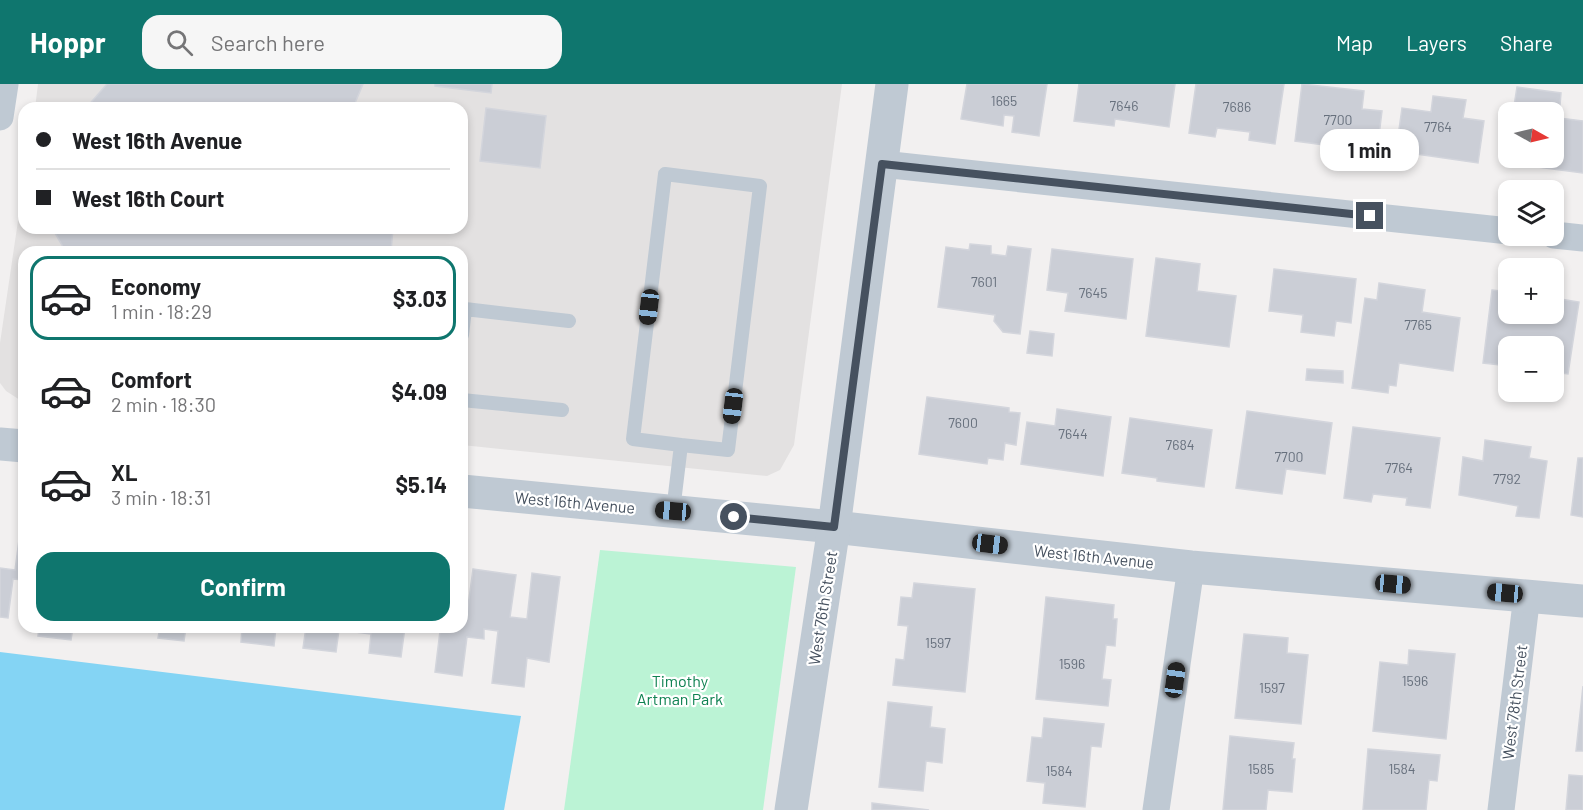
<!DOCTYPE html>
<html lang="en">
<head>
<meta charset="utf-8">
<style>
	:root { --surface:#fff; --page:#f6f6f6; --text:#202124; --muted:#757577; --line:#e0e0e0; --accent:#0f766e }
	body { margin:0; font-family:Barlow,sans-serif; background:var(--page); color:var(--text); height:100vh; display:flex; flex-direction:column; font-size:22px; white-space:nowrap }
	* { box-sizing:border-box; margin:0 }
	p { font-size:20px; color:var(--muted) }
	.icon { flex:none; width:33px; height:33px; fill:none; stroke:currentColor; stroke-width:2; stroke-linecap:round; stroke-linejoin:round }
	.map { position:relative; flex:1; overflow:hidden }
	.panel { position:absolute; left:18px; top:162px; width:450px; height:387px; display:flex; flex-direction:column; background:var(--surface); border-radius:18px; box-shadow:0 3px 9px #0003 }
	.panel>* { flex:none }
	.hud { position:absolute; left:18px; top:18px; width:450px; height:132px; border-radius:18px; box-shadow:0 3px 9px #0003; display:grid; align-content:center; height:132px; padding:0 18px; background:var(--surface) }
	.needle { width:39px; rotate:98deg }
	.controls { position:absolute; left:1498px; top:18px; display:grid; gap:12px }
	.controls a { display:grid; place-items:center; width:66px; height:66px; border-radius:12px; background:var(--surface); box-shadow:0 3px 9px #0003; font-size:30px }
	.end { position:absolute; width:27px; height:27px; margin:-14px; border:8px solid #46515f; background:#fff; box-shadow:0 0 0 3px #fff }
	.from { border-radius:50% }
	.bubble { position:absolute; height:42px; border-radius:18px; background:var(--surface); box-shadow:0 3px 9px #0003; font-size:20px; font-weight:700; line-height:42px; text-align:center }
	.car { position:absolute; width:18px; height:36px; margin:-18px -9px; border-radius:8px; box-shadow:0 0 4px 2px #0007; background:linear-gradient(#222 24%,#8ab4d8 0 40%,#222 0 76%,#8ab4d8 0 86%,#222 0) }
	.hud b { display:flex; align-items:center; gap:21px; height:57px; font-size:22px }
	.hud b+b { border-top:2px solid var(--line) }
	.hud i { width:15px; height:15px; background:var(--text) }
	ul { padding:10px 0 0; list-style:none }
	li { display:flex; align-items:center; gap:18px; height:84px; margin:0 12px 9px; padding:0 6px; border:3px solid transparent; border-radius:18px }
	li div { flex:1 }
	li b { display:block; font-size:22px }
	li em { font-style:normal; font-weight:700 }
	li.on { border-color:var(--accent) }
	li>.icon { width:54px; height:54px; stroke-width:1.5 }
	.button { display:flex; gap:12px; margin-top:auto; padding:12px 18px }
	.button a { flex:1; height:69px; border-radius:18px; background:var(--accent); color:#fff; font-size:24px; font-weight:700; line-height:69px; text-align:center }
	header { display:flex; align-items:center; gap:36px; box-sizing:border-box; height:84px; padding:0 30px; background:var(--accent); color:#fff }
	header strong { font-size:28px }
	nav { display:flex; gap:33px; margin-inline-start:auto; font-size:21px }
	.search { width:420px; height:54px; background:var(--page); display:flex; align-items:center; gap:15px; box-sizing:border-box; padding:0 21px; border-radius:18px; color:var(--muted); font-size:22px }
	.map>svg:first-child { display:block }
</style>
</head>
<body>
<header>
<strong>Hoppr</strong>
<div class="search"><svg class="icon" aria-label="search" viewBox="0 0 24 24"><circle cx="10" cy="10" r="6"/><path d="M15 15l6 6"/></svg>Search here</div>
<nav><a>Map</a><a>Layers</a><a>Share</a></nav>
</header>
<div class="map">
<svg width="1583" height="726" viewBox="0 0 1583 726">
	<rect width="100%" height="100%" fill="#f2f0f0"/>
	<polygon fill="#e3e1e1" points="38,0 842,0 794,361 780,386 767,392 462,361 462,168 24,168 24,316 20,316 6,307 0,299 0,259 24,96 24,144 462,144 462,24 35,24"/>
	<polygon fill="#bbf3d5" points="600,466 796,483 763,726 564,726"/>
	<polygon fill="#84d4f4" points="0,568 521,632 504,726 0,726"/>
	<g fill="#cbced6" stroke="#d3d5dc" stroke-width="1.5">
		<polygon points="107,0 363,0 353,24 86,24"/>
		<polygon points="435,0 492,0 491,9 435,2"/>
		<polygon points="967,0 1047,0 1039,52 1012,48 1014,32 1004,31 1003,42 961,35"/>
		<polygon points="1079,0 1175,0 1169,43 1115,35 1114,42 1074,37"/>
		<polygon points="1196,0 1284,0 1275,60 1249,56 1250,48 1217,44 1215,53 1189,49"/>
		<polygon points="1302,0 1364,7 1362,25 1382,27 1377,68 1295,57"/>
		<polygon points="1517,3 1561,9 1559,34 1583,37 1583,89 1507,79 1509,61 1509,74 1554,74 1554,28 1513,28"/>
		<polygon points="1433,12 1466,16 1463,34 1484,37 1478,79 1396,67 1402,24 1431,28"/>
		<polygon points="486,24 546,32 540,84 480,77"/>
		<polygon points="52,144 393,144 391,168 66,168"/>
		<polygon points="970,160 991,162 991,170 1006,172 1008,162 1031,165 1020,250 1003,248 994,237 995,231 938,223 946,163 969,166"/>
		<polygon points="1052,165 1133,175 1126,235 1065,227 1068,209 1047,206"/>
		<polygon points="1156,174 1200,180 1197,207 1236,212 1229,263 1146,252"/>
		<polygon points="1274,185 1356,195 1351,239 1336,237 1334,252 1301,248 1303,231 1269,227"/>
		<polygon points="1379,199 1425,206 1422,228 1460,234 1453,287 1399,279 1396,302 1389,301 1388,309 1352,304 1365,214 1377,216"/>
		<polygon points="1492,206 1509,208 1509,230 1554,230 1554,214 1579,218 1568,290 1554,288 1554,262 1509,262 1509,282 1483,279"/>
		<polygon points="1030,247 1054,250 1052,272 1027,269"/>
		<polygon points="1307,285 1343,287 1343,299 1306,296"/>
		<polygon points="927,313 1009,324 1009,328 1020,329 1016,361 1005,359 1003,376 988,374 987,380 919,370"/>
		<polygon points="1057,325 1111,333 1103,392 1021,380 1027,338 1055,342"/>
		<polygon points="1247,327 1332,339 1325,390 1286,385 1282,410 1236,404"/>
		<polygon points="1130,334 1212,346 1204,403 1157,397 1157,394 1122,389"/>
		<polygon points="1353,343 1440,354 1430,424 1406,421 1407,414 1373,410 1371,418 1344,414"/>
		<polygon points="1485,356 1531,363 1529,374 1547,377 1539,434 1516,432 1518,422 1459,411 1463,373 1483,377"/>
		<polygon points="1578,374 1583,374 1583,433 1571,431"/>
		<polygon points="21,441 24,441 24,496 13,495 8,534 0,533 0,484 15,486"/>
		<polygon points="473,485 516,491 510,533 527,535 532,489 560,493 549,578 527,574 524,603 492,599 498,547 484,545 484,555 467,553 462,592 435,588 440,547 411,543 462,543 462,529 467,530"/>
		<polygon points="914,499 975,505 965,608 893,601 896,575 904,576 908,542 898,541 901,513 912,514"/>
		<polygon points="1046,513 1114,521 1113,535 1117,535 1115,562 1106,561 1102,595 1111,596 1108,622 1036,615"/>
		<polygon points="39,543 73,543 71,556 38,552"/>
		<polygon points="160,543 186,543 184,557 158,554"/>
		<polygon points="242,543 276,543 274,562 241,558"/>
		<polygon points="306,543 405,543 401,573 369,569 371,550 339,546 336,568 303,564"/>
		<polygon points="1244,550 1288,554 1287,569 1308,571 1301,640 1235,634"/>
		<polygon points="1409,566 1455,570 1446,655 1373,647 1380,578 1408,581"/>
		<polygon points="1583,602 1583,667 1576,667"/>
		<polygon points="888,618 932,623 930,643 945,645 942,679 926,677 923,707 879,703"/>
		<polygon points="1044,634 1104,640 1101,663 1091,662 1085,723 1043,719 1045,699 1027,697 1032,653 1042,654"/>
		<polygon points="1230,652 1294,659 1292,675 1295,675 1292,708 1268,706 1266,726 1223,726"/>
		<polygon points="1368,665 1440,671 1437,697 1429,696 1426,726 1363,726"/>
		<polygon points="1569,691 1583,692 1583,726 1566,726"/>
		<polygon points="872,719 929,726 872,726"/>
	</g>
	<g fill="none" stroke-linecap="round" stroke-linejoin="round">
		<g stroke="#bfc9d3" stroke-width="14">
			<polyline points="462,251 465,225 569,237"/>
			<polyline points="462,316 562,326"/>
			<polyline points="673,427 681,361 728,366 760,102 665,90 633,355 681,361"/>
		</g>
		<g stroke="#bfc9d3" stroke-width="27">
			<polyline points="0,33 5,0"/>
			<polyline points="882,80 1509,147"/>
			<polyline points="1554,151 1583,154"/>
			<polyline points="1156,726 1191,483"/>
			<polyline points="1501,726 1527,511"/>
		</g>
		<g stroke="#bfc9d3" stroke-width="33">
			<polyline points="0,360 24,362"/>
			<polyline points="462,407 834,443 1191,483 1583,517"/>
			<polyline points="791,726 834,443 892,0"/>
		</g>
	</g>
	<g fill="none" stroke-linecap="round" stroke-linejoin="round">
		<polyline stroke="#46515f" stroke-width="8" points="734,433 834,443 882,80 1370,132"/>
	</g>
	<g text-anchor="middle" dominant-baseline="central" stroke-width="4.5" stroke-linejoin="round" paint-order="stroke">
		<g font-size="14" fill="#67707d">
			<text x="1004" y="16">1665</text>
			<text x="1124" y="21">7646</text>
			<text x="1237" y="22">7686</text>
			<text x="1338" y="35">7700</text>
			<text x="1438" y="42">7764</text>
			<text x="984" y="197">7601</text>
			<text x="1093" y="208">7645</text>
			<text x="1418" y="240">7765</text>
			<text x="963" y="338">7600</text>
			<text x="1073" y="349">7644</text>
			<text x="1180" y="360">7684</text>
			<text x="1289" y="372">7700</text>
			<text x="1399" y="383">7764</text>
			<text x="1507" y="394">7792</text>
			<text x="938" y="558">1597</text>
			<text x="1072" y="579">1596</text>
			<text x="1415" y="596">1596</text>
			<text x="1272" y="603">1597</text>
			<text x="1261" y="684">1585</text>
			<text x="1402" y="684">1584</text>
			<text x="1059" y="686">1584</text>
		</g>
		<g font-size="16" fill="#46515f" stroke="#fff">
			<text transform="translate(575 418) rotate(5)">West 16th Avenue</text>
			<text transform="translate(1094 472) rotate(6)">West 16th Avenue</text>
			<text transform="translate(822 524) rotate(-81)">West 76th Street</text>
			<text transform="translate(1514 618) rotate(-83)">West 78th Street</text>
		</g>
		<g font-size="16" fill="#0f8252" stroke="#fff">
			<text x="680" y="596">Timothy<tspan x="680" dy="18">Artman Park</tspan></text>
		</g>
	</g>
</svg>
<div class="controls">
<a><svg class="needle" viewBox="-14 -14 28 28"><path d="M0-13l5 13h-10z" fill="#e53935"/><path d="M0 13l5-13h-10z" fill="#757577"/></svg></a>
<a><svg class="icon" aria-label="layers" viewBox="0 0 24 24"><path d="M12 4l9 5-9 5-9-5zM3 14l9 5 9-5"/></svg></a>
<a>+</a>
<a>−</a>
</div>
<i class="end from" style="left:734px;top:433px"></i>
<i class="end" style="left:1370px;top:132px"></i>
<div class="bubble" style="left:1320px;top:45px;width:99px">1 min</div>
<i class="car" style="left:649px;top:223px;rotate:187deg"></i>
<i class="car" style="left:733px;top:322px;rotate:187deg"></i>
<i class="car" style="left:673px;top:427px;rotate:275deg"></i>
<i class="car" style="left:990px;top:460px;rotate:97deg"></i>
<i class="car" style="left:1393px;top:500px;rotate:95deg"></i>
<i class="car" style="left:1505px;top:509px;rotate:275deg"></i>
<i class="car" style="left:1175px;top:596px;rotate:8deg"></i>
<div class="hud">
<b><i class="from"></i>West 16th Avenue</b>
<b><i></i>West 16th Court</b>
</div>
<section class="panel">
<ul>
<li class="on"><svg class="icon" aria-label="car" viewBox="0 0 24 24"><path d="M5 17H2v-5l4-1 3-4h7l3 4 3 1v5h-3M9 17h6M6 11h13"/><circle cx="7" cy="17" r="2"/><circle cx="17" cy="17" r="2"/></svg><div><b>Economy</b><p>1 min · 18:29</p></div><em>$3.03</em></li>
<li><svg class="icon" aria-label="car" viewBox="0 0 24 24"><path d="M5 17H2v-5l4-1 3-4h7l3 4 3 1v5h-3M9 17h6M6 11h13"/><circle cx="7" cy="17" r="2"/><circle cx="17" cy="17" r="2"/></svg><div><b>Comfort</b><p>2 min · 18:30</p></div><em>$4.09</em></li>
<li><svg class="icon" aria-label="car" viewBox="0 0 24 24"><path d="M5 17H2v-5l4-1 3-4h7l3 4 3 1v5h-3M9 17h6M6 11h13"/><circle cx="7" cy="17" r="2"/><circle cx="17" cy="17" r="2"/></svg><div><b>XL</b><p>3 min · 18:31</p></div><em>$5.14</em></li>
</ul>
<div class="button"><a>Confirm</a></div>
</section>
</div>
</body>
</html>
